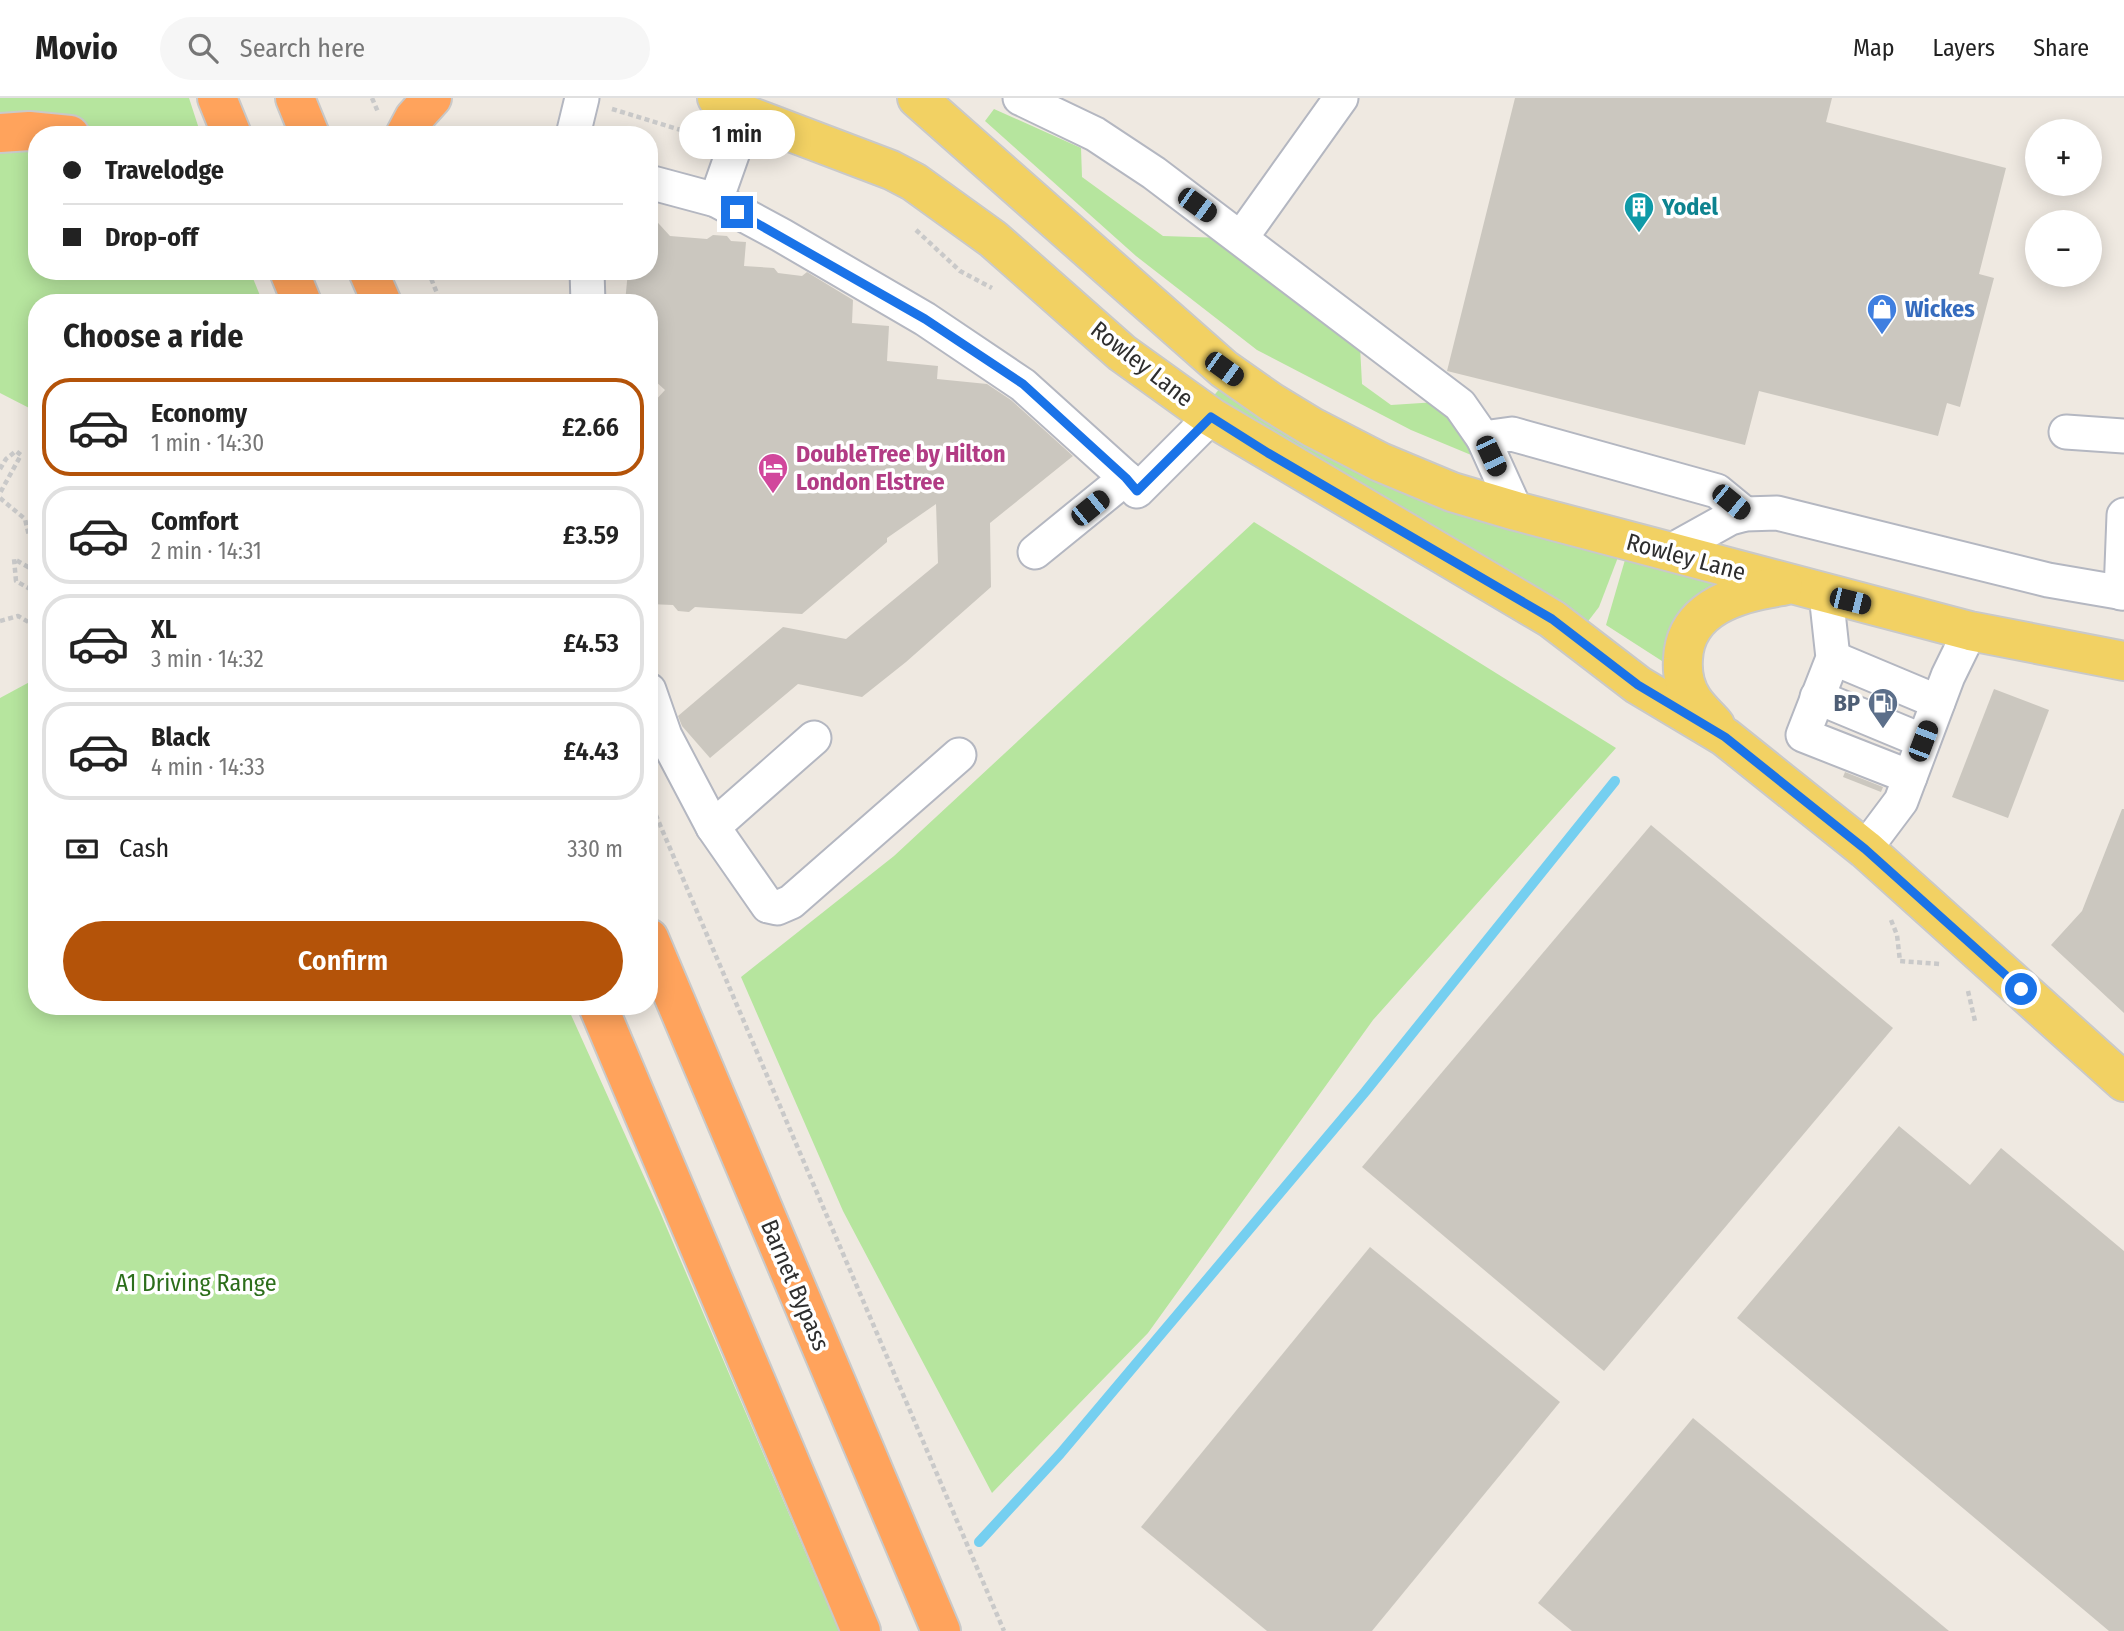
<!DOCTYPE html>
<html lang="en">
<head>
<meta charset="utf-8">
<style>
	:root { --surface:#fff; --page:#f6f6f6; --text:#222; --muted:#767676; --line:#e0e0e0; --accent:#b45309 }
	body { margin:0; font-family:"Fira Sans Condensed",sans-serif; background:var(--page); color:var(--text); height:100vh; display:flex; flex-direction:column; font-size:26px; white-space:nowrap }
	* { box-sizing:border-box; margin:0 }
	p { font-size:23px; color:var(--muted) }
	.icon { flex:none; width:38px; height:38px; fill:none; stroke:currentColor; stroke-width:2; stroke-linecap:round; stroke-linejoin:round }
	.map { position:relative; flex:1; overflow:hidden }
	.sheet { position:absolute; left:28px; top:196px; width:630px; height:721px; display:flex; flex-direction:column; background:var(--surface); border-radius:28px; box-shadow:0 4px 18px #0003 }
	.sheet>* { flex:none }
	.hud { position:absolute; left:28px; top:28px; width:630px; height:154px; border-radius:28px; box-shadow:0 4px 18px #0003; display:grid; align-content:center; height:154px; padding:0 35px; background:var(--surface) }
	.buttons { position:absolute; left:2025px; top:21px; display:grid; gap:14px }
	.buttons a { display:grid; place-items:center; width:77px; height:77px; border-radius:50%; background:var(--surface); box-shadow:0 4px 18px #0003; font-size:35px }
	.end { position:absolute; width:32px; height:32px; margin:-16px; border:9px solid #1a73e8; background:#fff; box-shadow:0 0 0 4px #fff }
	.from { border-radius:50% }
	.bubble { position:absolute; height:49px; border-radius:24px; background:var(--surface); box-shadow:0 4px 18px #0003; font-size:23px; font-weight:600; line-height:49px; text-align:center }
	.car { position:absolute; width:21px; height:42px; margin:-21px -10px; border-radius:9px; box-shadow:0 0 5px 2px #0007; background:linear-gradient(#222 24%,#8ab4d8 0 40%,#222 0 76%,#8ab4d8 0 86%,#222 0) }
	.hud b { display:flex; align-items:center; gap:24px; height:66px; font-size:26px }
	.hud b+b { border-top:2px solid var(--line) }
	.hud i { width:18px; height:18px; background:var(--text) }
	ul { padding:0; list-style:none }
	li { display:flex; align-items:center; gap:21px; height:98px; margin:0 14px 10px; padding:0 21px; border:4px solid var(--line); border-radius:28px }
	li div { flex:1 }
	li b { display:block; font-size:26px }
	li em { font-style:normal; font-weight:600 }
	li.selected { border-color:var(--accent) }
	li>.icon { width:63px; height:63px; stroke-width:1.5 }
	h2 { padding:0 35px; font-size:32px; line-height:84px }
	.pay { display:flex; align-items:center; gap:18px; height:77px; padding:0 35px; font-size:26px }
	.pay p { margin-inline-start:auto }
	.primary-button { display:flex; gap:14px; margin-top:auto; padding:14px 35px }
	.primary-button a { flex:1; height:80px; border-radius:42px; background:var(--accent); color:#fff; font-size:28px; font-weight:600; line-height:80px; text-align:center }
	header { display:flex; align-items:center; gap:42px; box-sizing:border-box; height:98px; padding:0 35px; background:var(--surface); border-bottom:2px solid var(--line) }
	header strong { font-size:33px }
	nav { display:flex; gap:38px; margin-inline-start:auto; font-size:24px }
	.search { width:490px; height:63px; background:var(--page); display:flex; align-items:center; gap:18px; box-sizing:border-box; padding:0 24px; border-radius:38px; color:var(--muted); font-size:26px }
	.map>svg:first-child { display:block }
</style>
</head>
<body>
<header>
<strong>Movio</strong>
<div class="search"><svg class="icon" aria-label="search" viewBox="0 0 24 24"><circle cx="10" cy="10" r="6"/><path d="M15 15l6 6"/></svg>Search here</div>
<nav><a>Map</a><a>Layers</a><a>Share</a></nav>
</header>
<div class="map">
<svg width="2124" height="1533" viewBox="0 0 2124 1533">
	<rect width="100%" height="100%" fill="#efe9e1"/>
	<g fill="#b6e59e">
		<polygon points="0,0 189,0 201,37 125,37 86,28 0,24"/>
		<polygon points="994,11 1081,50 1082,79 1163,138 1224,140 1360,248 1362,286 1391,307 1437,304 1463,331 1476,359 1411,332 1257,252 1136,158 985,23"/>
		<polygon points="0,52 37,53 37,173 250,173 263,205 37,205 37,314 0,295"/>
		<polygon points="1224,285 1620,454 1599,509 1586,526 1212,300"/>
		<polygon points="1254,424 1616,650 1373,922 1148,1235 992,1395 843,1113 741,879 894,758"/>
		<polygon points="1627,455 1716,479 1714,488 1674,528 1662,563 1606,527"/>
		<polygon points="37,580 37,908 567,908 660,1114 839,1533 0,1533 0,600"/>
	</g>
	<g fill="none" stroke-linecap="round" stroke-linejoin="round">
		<polyline stroke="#75cff0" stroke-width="10" points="979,1444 1060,1356 1365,994 1615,683"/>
	</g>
	<g fill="#cbc7bf">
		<polygon points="1515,0 1832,0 1826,24 2006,70 1979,176 1994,180 1960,309 1947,305 1938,338 1759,293 1745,347 1447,273"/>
		<polygon points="649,115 670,138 707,141 713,137 727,138 731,143 746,144 744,168 774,170 778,175 802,178 807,174 853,202 852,225 889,228 887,263 938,268 937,281 987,286 1011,302 1073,358 990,425 991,489 906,564 862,599 798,586 710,660 682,628 678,618 783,529 846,541 938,465 936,406 887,440 887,444 802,516 695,509 689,514 678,513 673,507 649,506 651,316 653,305 665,292 654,282 658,249 649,248 649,205 625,205 628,173 649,173"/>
		<polygon points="1994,591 2049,612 2008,720 1952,699"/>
		<polygon points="1845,674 1883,689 1881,694 1843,679"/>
		<polygon points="2122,711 2124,711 2124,915 2051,847 2082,813"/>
		<polygon points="1651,727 1893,930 1604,1273 1362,1069"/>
		<polygon points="1899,1028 1970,1087 2001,1050 2124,1153 2124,1533 2109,1533 1737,1220"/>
		<polygon points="1370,1149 1560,1304 1372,1533 1267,1533 1141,1429"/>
		<polygon points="1693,1320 1949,1533 1572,1533 1538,1505"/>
	</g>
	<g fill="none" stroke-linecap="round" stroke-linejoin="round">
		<g stroke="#b4b7c1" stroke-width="37">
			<g id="minor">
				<polyline points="1020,0 1095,36 1154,75 1460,307 1483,340 1516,413"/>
				<polyline points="573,37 582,0"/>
				<polyline points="649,84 716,102 781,137 925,221 1023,287 1126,380 1137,393 1211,319"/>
				<polyline points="716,102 746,17"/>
				<polyline points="1241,140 1341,0"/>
				<polyline points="587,173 588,205"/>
				<polyline points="2066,334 2124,338"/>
				<polyline points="1483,340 1512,336 1717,393 1745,416"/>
				<polyline points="1035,454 1126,380"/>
				<polyline points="1669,454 1730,420 1745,416 1777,415 2048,482 2124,495"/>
				<polyline points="2121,495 2124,417"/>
				<polyline points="1826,496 1833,560 1803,637 1910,679"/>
				<polyline points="1833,560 1938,604"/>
				<polyline points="649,592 665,638 713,729 768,808 777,810 791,804 959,657"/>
				<polyline points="1817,599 1923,643"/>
				<polyline points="713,729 814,640"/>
				<polyline points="1865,751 1901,703 1948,578 1970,533"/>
			</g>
		</g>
		<g stroke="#c9c9c9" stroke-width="42">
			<g id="major">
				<polyline points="717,0 746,17 891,72 914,84 993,141 1122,255 1211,319 1552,521 1638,587 1725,639 1865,751 2124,984"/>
				<polyline points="917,0 1224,271 1271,304 1312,329 1380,364 1452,394 1516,413 1970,533 2124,563"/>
				<path d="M1715,627c-7,-8 -16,-16 -22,-25 -8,-12 -11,-27 -10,-41 2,-52 57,-67 100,-73"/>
			</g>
		</g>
		<g stroke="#c9c9c9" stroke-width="42">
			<g id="highway">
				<polyline points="217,0 232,37"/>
				<polyline points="295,0 310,37"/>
				<polyline points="0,35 29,33 70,37"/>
				<polyline points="405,37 414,20 432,0"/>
				<polyline points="289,173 302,205"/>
				<polyline points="368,173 382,205"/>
				<polyline points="649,840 941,1533"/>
				<polyline points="598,908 861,1533"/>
			</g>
		</g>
		<g stroke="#c9c9c9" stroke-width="4.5" stroke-dasharray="5 3.5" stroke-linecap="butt">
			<polyline points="372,0 378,14"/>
			<polyline points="612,11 704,39"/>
			<polyline points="916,132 960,173 992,190"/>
			<polyline points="428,173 441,205"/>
			<polyline points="0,371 6,361 16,353 21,357 0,395"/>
			<polyline points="0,400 25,421 29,438 37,441"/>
			<polyline points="37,470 28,469 14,461 16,483 37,495"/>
			<polyline points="0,523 18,518 37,529"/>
			<polyline points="649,701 1004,1533"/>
			<polyline points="1891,822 1897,837 1900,863 1940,866"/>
			<polyline points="1968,893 1975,923"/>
		</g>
		<use href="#minor" stroke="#fff" stroke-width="33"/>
		<use href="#major" stroke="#f2d163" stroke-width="38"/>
		<use href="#highway" stroke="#ffa35c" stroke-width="38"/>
	</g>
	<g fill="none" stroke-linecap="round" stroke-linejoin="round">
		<polyline stroke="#1a73e8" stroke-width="9" points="737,114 925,221 1023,286 1126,380 1137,393 1211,319 1268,355 1552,521 1638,587 1725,639 1865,751 2021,891"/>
	</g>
	<defs>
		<g id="building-pin" transform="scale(1.575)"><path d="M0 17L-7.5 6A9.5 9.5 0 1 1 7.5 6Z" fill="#0f9aa8" stroke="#fff"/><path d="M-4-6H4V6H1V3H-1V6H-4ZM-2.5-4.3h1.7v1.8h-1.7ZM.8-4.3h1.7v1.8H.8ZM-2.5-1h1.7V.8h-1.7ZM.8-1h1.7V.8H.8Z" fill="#fff"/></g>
		<g id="shop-pin" transform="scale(1.575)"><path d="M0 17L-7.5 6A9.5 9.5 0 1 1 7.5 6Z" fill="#3f7fe0" stroke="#fff"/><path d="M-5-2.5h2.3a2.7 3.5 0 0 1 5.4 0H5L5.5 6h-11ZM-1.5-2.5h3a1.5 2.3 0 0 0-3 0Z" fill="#fff"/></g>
		<g id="hotel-pin" transform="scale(1.575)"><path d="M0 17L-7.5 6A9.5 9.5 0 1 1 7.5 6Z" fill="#d1479c" stroke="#fff"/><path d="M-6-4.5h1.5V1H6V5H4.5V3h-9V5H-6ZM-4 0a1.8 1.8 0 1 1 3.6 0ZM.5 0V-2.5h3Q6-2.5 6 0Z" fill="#fff"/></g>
		<g id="fuel-pin" transform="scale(1.575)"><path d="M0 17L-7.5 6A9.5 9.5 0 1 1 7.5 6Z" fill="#5c6f8a" stroke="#fff"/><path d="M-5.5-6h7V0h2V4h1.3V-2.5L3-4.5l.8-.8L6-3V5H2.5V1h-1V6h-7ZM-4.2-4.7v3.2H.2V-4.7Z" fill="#fff"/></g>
	</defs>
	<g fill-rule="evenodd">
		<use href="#building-pin" x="1639" y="109"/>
		<use href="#shop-pin" x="1882" y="211"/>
		<use href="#hotel-pin" x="773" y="370"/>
		<use href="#fuel-pin" x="1883" y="605"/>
	</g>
	<g text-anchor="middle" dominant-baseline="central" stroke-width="7" stroke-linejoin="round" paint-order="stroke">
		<g font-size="24" font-weight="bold" fill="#0d838f" stroke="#fff" text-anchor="start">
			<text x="1662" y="109">Yodel</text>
		</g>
		<g font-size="24" font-weight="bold" fill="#366cbe" stroke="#fff" text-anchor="start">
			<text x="1905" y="211">Wickes</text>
		</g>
		<g font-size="24" fill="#2e2e2e" stroke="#fff">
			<text transform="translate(1142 266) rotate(38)">Rowley Lane</text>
			<text transform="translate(1686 459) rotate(15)">Rowley Lane</text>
			<text transform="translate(795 1187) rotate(67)">Barnet Bypass</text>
		</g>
		<g font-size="24" font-weight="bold" fill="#b23c85" stroke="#fff" text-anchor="start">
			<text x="796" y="356">DoubleTree by Hilton<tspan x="796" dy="28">London Elstree</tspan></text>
		</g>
		<g font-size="24" font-weight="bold" fill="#4e5e75" stroke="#fff" text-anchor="end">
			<text x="1860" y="605">BP</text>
		</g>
		<g font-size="24" fill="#2c6e1b" stroke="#fff">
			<text x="196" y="1185">A1 Driving Range</text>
		</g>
	</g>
</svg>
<div class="buttons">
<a>+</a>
<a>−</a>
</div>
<i class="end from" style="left:2021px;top:891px"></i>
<i class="end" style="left:737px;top:114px"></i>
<div class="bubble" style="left:679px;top:12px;width:116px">1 min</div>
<i class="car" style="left:1197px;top:107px;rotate:126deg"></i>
<i class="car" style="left:1224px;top:271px;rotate:126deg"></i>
<i class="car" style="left:1491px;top:358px;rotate:155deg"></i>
<i class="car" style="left:1731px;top:404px;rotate:129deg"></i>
<i class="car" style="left:1090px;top:410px;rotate:51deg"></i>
<i class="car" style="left:1850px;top:503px;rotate:104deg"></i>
<i class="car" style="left:1923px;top:643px;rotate:21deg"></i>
<div class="hud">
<b><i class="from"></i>Travelodge</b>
<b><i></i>Drop-off</b>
</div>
<section class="sheet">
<h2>Choose a ride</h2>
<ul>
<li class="selected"><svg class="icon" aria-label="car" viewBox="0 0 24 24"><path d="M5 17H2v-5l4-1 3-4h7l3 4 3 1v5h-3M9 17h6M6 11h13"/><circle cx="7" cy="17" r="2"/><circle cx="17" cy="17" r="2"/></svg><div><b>Economy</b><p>1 min · 14:30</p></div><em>£2.66</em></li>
<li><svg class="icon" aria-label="car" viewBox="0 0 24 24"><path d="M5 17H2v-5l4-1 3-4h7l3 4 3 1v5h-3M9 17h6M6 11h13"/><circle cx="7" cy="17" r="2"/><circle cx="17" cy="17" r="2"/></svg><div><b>Comfort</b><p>2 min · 14:31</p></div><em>£3.59</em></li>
<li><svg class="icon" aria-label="car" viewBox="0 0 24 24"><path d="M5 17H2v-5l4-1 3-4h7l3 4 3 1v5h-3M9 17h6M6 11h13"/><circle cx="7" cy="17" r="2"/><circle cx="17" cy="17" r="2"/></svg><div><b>XL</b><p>3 min · 14:32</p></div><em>£4.53</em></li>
<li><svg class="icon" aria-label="car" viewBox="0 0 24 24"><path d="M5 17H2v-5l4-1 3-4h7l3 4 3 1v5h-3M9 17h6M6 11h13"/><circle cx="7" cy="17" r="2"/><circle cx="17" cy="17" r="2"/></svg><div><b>Black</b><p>4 min · 14:33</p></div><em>£4.43</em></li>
</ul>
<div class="pay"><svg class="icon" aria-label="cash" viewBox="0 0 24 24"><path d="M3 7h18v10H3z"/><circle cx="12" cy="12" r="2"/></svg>Cash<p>330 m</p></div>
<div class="primary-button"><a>Confirm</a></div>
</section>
</div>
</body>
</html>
